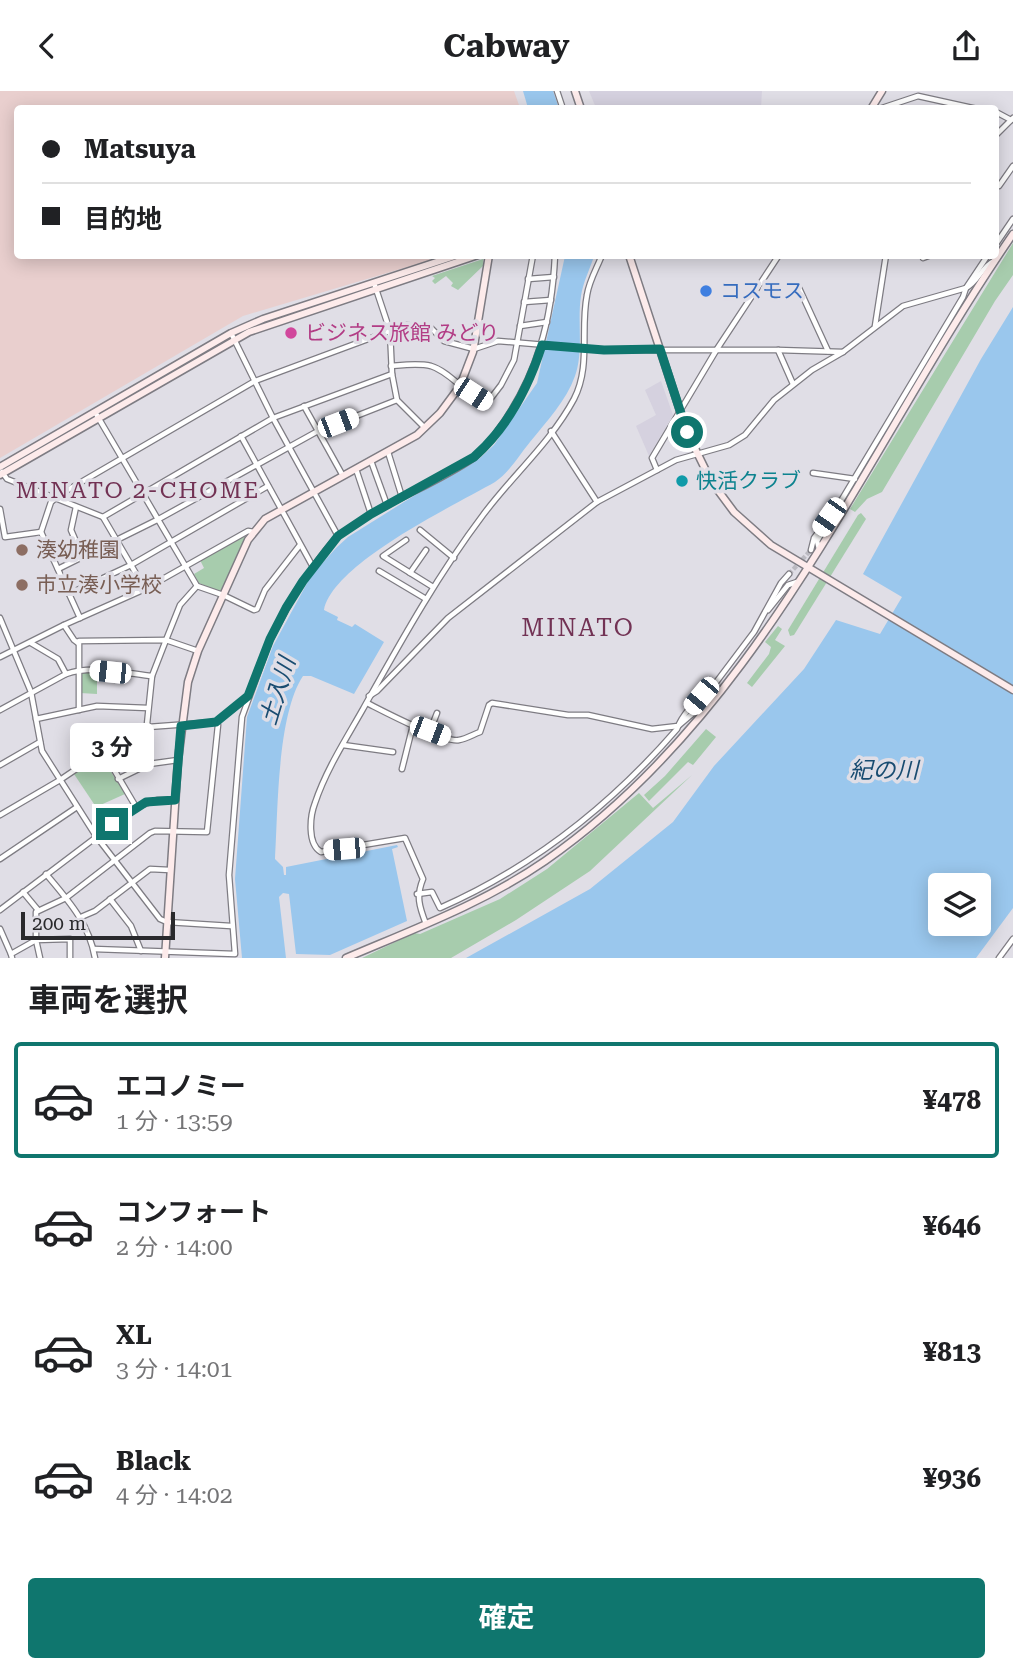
<!DOCTYPE html>
<html lang="ja">
<head>
<meta charset="utf-8">
<style>
	:root { --surface:#fff; --page:#f2f2f2; --text:#202124; --muted:#757577; --line:#e0e0e0; --accent:#0f766e }
	body { margin:0; font-family:"Roboto Serif","Noto Sans JP",serif; background:var(--page); color:var(--text); height:100vh; display:flex; flex-direction:column; font-size:26px; white-space:nowrap }
	* { box-sizing:border-box; margin:0 }
	p { font-size:23px; color:var(--muted) }
	.icon { flex:none; width:38px; height:38px; fill:none; stroke:currentColor; stroke-width:2; stroke-linecap:round; stroke-linejoin:round }
	.map { position:relative; height:867px; overflow:hidden }
	.side { display:flex; flex-direction:column; background:var(--surface); flex:1 }
	.side>* { flex:none }
	.top-card { position:absolute; left:14px; top:14px; width:985px; height:154px; border-radius:7px; box-shadow:0 4px 18px #0003; display:grid; align-content:center; height:154px; padding:0 28px; background:var(--surface) }
	.tools { position:absolute; left:928px; top:782px; display:grid; gap:14px }
	.tools a { display:grid; place-items:center; width:63px; height:63px; border-radius:7px; background:var(--surface); box-shadow:0 4px 18px #0003; font-size:35px }
	.scale { position:absolute; left:21px; bottom:18px; width:154px; box-sizing:border-box; padding-left:7px; border:4px solid #29292c; border-top:0; font-size:19px; line-height:24px; white-space:nowrap; color:#29292c; -webkit-text-stroke:5px #e0dee6; paint-order:stroke }
	.end { position:absolute; width:32px; height:32px; margin:-16px; border:9px solid #0f766e; background:#fff; box-shadow:0 0 0 4px #fff }
	.from { border-radius:50% }
	.bubble { position:absolute; height:49px; border-radius:7px; background:var(--surface); box-shadow:0 4px 18px #0003; font-size:23px; font-weight:700; line-height:49px; text-align:center }
	.car { position:absolute; width:21px; height:42px; margin:-21px -10px; border-radius:9px; box-shadow:0 0 5px 2px #0007; background:linear-gradient(#fff 24%,#345 0 40%,#fff 0 76%,#345 0 86%,#fff 0) }
	.top-card b { display:flex; align-items:center; gap:24px; height:66px; font-size:26px }
	.top-card b+b { border-top:2px solid var(--line) }
	.top-card i { width:18px; height:18px; background:var(--text) }
	ul { padding:0; list-style:none }
	li { display:flex; align-items:center; gap:21px; height:116px; margin:0 14px 10px; padding:0 14px; border:4px solid transparent; border-radius:7px }
	li div { flex:1 }
	li b { display:block; font-size:26px }
	li em { font-style:normal; font-weight:700 }
	li.on { border-color:var(--accent) }
	li>.icon { width:63px; height:63px; stroke-width:1.5 }
	h2 { padding:0 28px; font-size:32px; line-height:84px }
	.action { display:flex; gap:14px; margin-top:auto; padding:14px 28px }
	.action a { flex:1; height:80px; border-radius:7px; background:var(--accent); color:#fff; font-size:28px; font-weight:700; line-height:80px; text-align:center }
	header { display:flex; justify-content:space-between; align-items:center; height:91px; padding:0 28px; background:var(--surface); font-size:32px; font-weight:700 }
	.map>svg:first-child { display:block }
</style>
</head>
<body>
<header><svg class="icon" aria-label="back" viewBox="0 0 24 24"><path d="M15 5l-7 7 7 7"/></svg>Cabway<svg class="icon" aria-label="share" viewBox="0 0 24 24"><path d="M12 15V3M7 8l5-5 5 5M5 13v7h14v-7"/></svg></header>
<div class="map">
<svg width="1013" height="867" viewBox="0 0 1013 867">
	<rect width="100%" height="100%" fill="#e0dee6"/>
	<g fill="#d5d1df">
		<polygon points="589,0 762,0 761,17 596,17"/>
		<polygon points="661,290 673,324 649,365 636,335 656,324 645,299"/>
	</g>
	<polygon fill="#e9cfce" points="0,0 514,0 520,17 18,18 18,164 444,165 243,225 0,367"/>
	<g fill="#a7ccad">
		<polygon points="1013,152 1013,184 995,210 882,401 867,408 855,421 850,418"/>
		<polygon points="483,168 484,174 458,199 451,195 453,192 446,185 435,193 432,190 435,187 432,185"/>
		<polygon points="861,422 866,428 794,544 790,545 788,539 858,424"/>
		<polygon points="243,445 246,446 220,501 199,492 194,483 204,477 200,469"/>
		<polygon points="778,535 782,538 775,549 785,555 752,596 747,592 769,563 771,556 765,551"/>
		<polygon points="80,582 97,582 97,603 80,602"/>
		<polygon points="706,638 716,646 693,674 688,671 649,710 644,704 665,685"/>
		<polygon points="101,665 125,703 96,716 74,683"/>
		<polygon points="692,684 590,780 516,829 451,867 362,867 414,842 420,843 500,808 547,778 639,702 653,717"/>
	</g>
	<g fill="#9ac7ed" fill-rule="evenodd">
		<polygon points="523,0 553,0 559,17 528,17"/>
		<path d="M565,165h29c-4,13 -11,26 -13,40 -4,26 3,55 -6,80 -9,25 -28,45 -45,66 -10,12 -21,31 -35,40 -40,23 -162,81 -171,128l14,7 -1,3 15,7 3,-3 29,18 -30,52 -43,-18h-8c-26,39 -25,135 -28,183l8,8 1,8h2v-8l111,-22 1,2 -6,2 15,72 -77,34 -34,-1 -7,-60 -6,-1 -4,4 7,61h-44l-7,-79 12,-162 26,-71 38,-70 25,-28 12,-11 80,-50 51,-28 15,-14 43,-62z"/>
		<path d="M1013,216v601l-37,50h-510l124,-69 83,-67 41,-56 90,-97 32,-49 44,14 22,-37 -39,-23 118,-215zM940,794h38v39h-38z"/>
	</g>
	<g fill="none" stroke-linecap="round" stroke-linejoin="round">
		<polyline stroke="#bbbac1" stroke-width="4.5" stroke-dasharray="4.5 2" stroke-linecap="butt" points="789,483 811,459"/>
		<g stroke="#7e7c83" stroke-width="7">
			<g id="street">
				<polyline points="557,0 563,18"/>
				<polyline points="879,18 918,5 977,18"/>
				<polyline points="996,21 1011,29"/>
				<polyline points="996,44 1013,27"/>
				<polyline points="996,94 999,95 1013,75"/>
				<polyline points="996,153 1013,128"/>
				<polyline points="922,164 923,167 931,164"/>
				<polyline points="528,188 554,186"/>
				<polyline points="374,192 390,240 392,283 397,309 425,337"/>
				<polyline points="799,197 828,260"/>
				<polyline points="524,211 551,209"/>
				<polyline points="520,235 547,231"/>
				<polyline points="875,235 886,164"/>
				<polyline points="231,242 273,327 338,445"/>
				<polyline points="778,259 793,293"/>
				<path d="M391,275c13,-1 27,-3 40,0 20,6 36,31 57,36l13,-17 13,-25 19,-105"/>
				<polyline points="95,321 197,495 223,504 254,519 257,518 265,499 300,454"/>
				<polyline points="551,340 597,411"/>
				<path d="M241,345l72,131c8,-10 16,-24 27,-32 41,-32 92,-48 134,-77 10,-8 17,-18 24,-28 39,-54 54,-109 57,-175"/>
				<polyline points="388,361 402,406"/>
				<polyline points="371,370 387,414"/>
				<polyline points="356,378 371,423"/>
				<polyline points="657,379 652,367 717,258 779,164"/>
				<polyline points="2,381 7,388 103,426 145,498"/>
				<polyline points="813,382 855,388"/>
				<polyline points="343,385 318,340 397,309"/>
				<polyline points="76,416 71,439 83,467"/>
				<polyline points="0,418 5,446 41,441"/>
				<polyline points="103,426 273,327 392,283"/>
				<polyline points="420,439 454,467"/>
				<polyline points="406,449 383,465 433,496"/>
				<polyline points="819,458 817,450 963,206 966,197 988,164"/>
				<polyline points="811,459 814,447 833,421"/>
				<polyline points="58,478 157,429 318,340 304,315"/>
				<polyline points="379,480 426,508"/>
				<polyline points="410,482 426,459"/>
				<polyline points="197,495 180,514 166,549 198,560"/>
				<polyline points="69,503 131,474 268,395"/>
				<polyline points="768,519 788,494 797,491"/>
				<polyline points="0,527 31,601 42,660 96,745 160,828 167,831 231,835"/>
				<polyline points="80,527 41,441 51,411 59,404 255,290 406,234 431,237 444,250 474,258 498,250 604,259 778,259 843,261"/>
				<polyline points="64,534 74,549 78,552"/>
				<path d="M31,552l27,16 8,15c26,-9 59,-1 86,2"/>
				<polyline points="0,566 64,534 145,498 248,440 254,441"/>
				<path d="M369,605l8,-5 71,-73 149,-116 79,-42 53,-15 16,-10 29,-35 38,-30 31,-18 60,-46 63,-18c12,-6 16,-22 28,-27"/>
				<path d="M367,612c16,8 76,40 92,37 7,-1 15,-6 21,-8l9,-27 3,-2 76,12h20l64,14 26,-3 27,-23 7,-3"/>
				<polyline points="0,619 66,583"/>
				<polyline points="36,628 97,615 148,617"/>
				<polyline points="216,631 248,606"/>
				<polyline points="430,640 437,622"/>
				<polyline points="343,654 393,661"/>
				<polyline points="0,674 40,651"/>
				<polyline points="402,678 413,634"/>
				<polyline points="118,688 149,673 178,669"/>
				<polyline points="136,716 103,660 148,636"/>
				<polyline points="0,724 60,689 103,660"/>
				<polyline points="0,768 77,716"/>
				<path d="M46,783c22,26 43,49 49,84"/>
				<polyline points="23,801 38,819"/>
				<path d="M417,803l15,-2 8,16c91,-40 171,-103 237,-179 4,-12 19,-31 31,-36l46,-61 27,-49 8,-9"/>
				<polyline points="110,808 131,835 141,860"/>
				<polyline points="0,819 136,716 157,709 175,709"/>
				<polyline points="81,826 95,820 150,778 170,779"/>
				<path d="M426,833c-7,-18 -10,-28 -3,-45l-18,-41 -84,14c-14,-8 -11,-36 -6,-49 11,-33 31,-64 48,-94 37,-66 74,-133 120,-194 29,-39 68,-73 91,-116 17,-33 6,-69 13,-104 2,-14 10,-27 15,-40"/>
				<polyline points="0,838 11,863"/>
				<polyline points="94,858 235,863 229,784 242,626 270,549 296,500 313,477"/>
				<polyline points="12,867 11,863 36,849 36,821 66,807 150,742 155,740 207,741 218,634 216,631 148,636 147,633 152,585 166,549 79,550 79,619"/>
				<polyline points="40,867 36,849 70,848 70,867"/>
				<polyline points="999,867 1013,848"/>
			</g>
		</g>
		<g stroke="#7e7c83" stroke-width="9">
			<g id="secondary">
				<polyline points="575,0 581,18"/>
				<polyline points="871,18 882,0"/>
				<polyline points="629,164 687,341 711,390 734,421 771,454 1013,599"/>
				<polyline points="0,376 231,242 263,228 458,164"/>
				<polyline points="0,384 249,241 478,164"/>
				<polyline points="165,867 178,669 188,591 198,560 248,449 265,428 417,344 440,322 460,295 473,261 489,164"/>
				<path d="M346,867c68,-29 138,-55 199,-97 219,-152 321,-414 468,-627"/>
			</g>
		</g>
		<use href="#street" stroke="#fff" stroke-width="4.5"/>
		<use href="#secondary" stroke="#fdebeb" stroke-width="6"/>
	</g>
	<g fill="none" stroke-linecap="round" stroke-linejoin="round">
		<path stroke="#0f766e" stroke-width="9" d="M112,733l34,-22 29,-2 6,-74 35,-4 32,-26 22,-57 16,-31 17,-27 35,-45 33,-22 103,-57c33,-29 55,-71 68,-112l62,5 56,-1 27,83"/>
	</g>
	<circle fill="#3f7fe0" stroke="#e0dee6" stroke-width="2.5" cx="706" cy="200" r="7"/>
	<circle fill="#d1479c" stroke="#e0dee6" stroke-width="2.5" cx="291" cy="242" r="7"/>
	<circle fill="#0f9aa8" stroke="#e0dee6" stroke-width="2.5" cx="682" cy="390" r="7"/>
	<g fill="#8d6e63" stroke="#e0dee6" stroke-width="2.5">
		<circle cx="22" cy="459" r="7"/>
		<circle cx="22" cy="494" r="7"/>
	</g>
	<g text-anchor="middle" dominant-baseline="central" stroke-width="7" stroke-linejoin="round" paint-order="stroke">
		<g font-size="21" fill="#366cbe" stroke="#e0dee6" text-anchor="start">
			<text x="720" y="200">コスモス</text>
		</g>
		<g font-size="21" fill="#b23c85" stroke="#e0dee6" text-anchor="start">
			<text x="305" y="242">ビジネス旅館 みどり</text>
		</g>
		<g font-size="21" fill="#0d838f" stroke="#e0dee6" text-anchor="start">
			<text x="696" y="390">快活クラブ</text>
		</g>
		<g font-size="21" fill="#785e54" stroke="#e0dee6" text-anchor="start">
			<text x="36" y="459">湊幼稚園</text>
			<text x="36" y="494">市立湊小学校</text>
		</g>
		<g font-size="23" letter-spacing="2" fill="#723254" stroke="#e0dee6">
			<text x="138" y="399">MINATO 2-CHOME</text>
		</g>
		<g font-size="23" font-style="italic" fill="#194c71" stroke="#e0dee6">
			<text transform="translate(278 600) rotate(-73)">土入川</text>
			<text x="884" y="679">紀の川</text>
		</g>
		<g font-size="24" letter-spacing="2" fill="#723254" stroke="#e0dee6">
			<text x="578" y="537">MINATO</text>
		</g>
	</g>
</svg>
<div class="tools">
<a><svg class="icon" aria-label="layers" viewBox="0 0 24 24"><path d="M12 4l9 5-9 5-9-5zM3 14l9 5 9-5"/></svg></a>
</div>
<div class="scale">200 m</div>
<i class="end from" style="left:687px;top:341px"></i>
<i class="end" style="left:112px;top:733px"></i>
<div class="bubble" style="left:70px;top:632px;width:84px">3 分</div>
<i class="car" style="left:473px;top:303px;rotate:123deg"></i>
<i class="car" style="left:338px;top:332px;rotate:69deg"></i>
<i class="car" style="left:829px;top:426px;rotate:215deg"></i>
<i class="car" style="left:110px;top:581px;rotate:276deg"></i>
<i class="car" style="left:701px;top:605px;rotate:220deg"></i>
<i class="car" style="left:430px;top:640px;rotate:111deg"></i>
<i class="car" style="left:344px;top:758px;rotate:265deg"></i>
<div class="top-card">
<b><i class="from"></i>Matsuya</b>
<b><i></i>目的地</b>
</div>
</div>
<section class="side">
<h2>車両を選択</h2>
<ul>
<li class="on"><svg class="icon" aria-label="car" viewBox="0 0 24 24"><path d="M5 17H2v-5l4-1 3-4h7l3 4 3 1v5h-3M9 17h6M6 11h13"/><circle cx="7" cy="17" r="2"/><circle cx="17" cy="17" r="2"/></svg><div><b>エコノミー</b><p>1 分 · 13:59</p></div><em>¥478</em></li>
<li><svg class="icon" aria-label="car" viewBox="0 0 24 24"><path d="M5 17H2v-5l4-1 3-4h7l3 4 3 1v5h-3M9 17h6M6 11h13"/><circle cx="7" cy="17" r="2"/><circle cx="17" cy="17" r="2"/></svg><div><b>コンフォート</b><p>2 分 · 14:00</p></div><em>¥646</em></li>
<li><svg class="icon" aria-label="car" viewBox="0 0 24 24"><path d="M5 17H2v-5l4-1 3-4h7l3 4 3 1v5h-3M9 17h6M6 11h13"/><circle cx="7" cy="17" r="2"/><circle cx="17" cy="17" r="2"/></svg><div><b>XL</b><p>3 分 · 14:01</p></div><em>¥813</em></li>
<li><svg class="icon" aria-label="car" viewBox="0 0 24 24"><path d="M5 17H2v-5l4-1 3-4h7l3 4 3 1v5h-3M9 17h6M6 11h13"/><circle cx="7" cy="17" r="2"/><circle cx="17" cy="17" r="2"/></svg><div><b>Black</b><p>4 分 · 14:02</p></div><em>¥936</em></li>
</ul>
<div class="action"><a>確定</a></div>
</section>
</body>
</html>
